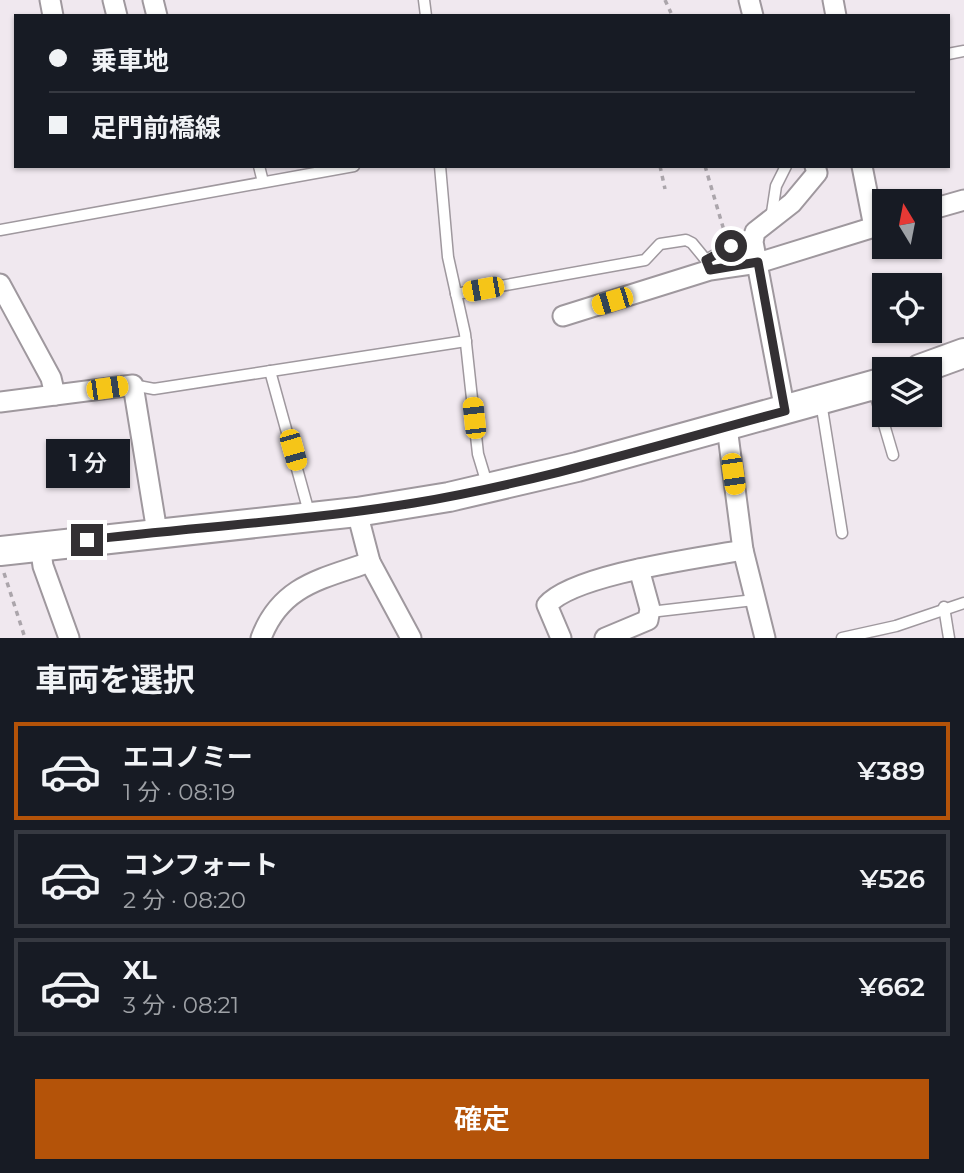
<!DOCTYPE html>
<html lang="ja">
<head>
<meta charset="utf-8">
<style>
	:root { --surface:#171b24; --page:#242831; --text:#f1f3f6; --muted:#9ea1a6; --line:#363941; --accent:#b45309 }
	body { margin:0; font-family:Montserrat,"Noto Sans JP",sans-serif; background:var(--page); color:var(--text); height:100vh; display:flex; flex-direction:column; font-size:26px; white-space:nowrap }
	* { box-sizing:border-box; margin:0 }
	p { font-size:23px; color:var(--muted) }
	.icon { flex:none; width:38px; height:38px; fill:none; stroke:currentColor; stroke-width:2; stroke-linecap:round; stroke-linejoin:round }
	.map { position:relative; height:638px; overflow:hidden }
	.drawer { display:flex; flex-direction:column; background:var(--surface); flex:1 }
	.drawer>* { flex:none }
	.banner { position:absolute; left:14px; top:14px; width:936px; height:154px; border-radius:0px; box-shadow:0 2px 5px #0004; display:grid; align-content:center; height:154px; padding:0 35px; background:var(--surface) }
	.needle { width:46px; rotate:350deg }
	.controls { position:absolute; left:872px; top:189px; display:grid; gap:14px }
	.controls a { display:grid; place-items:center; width:70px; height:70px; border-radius:0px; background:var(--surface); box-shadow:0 2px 5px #0004; font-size:35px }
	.end { position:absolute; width:32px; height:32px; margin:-16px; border:9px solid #333033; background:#fff; box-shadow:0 0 0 4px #fff }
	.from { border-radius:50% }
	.bubble { position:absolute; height:49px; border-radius:0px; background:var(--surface); box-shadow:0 2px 5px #0004; font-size:23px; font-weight:600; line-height:49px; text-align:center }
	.car { position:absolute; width:21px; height:42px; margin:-21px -10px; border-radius:9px; box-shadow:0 0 5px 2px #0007; background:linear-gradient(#f5c518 24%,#345 0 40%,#f5c518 0 76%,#345 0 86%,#f5c518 0) }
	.banner b { display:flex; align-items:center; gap:24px; height:66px; font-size:26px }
	.banner b+b { border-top:2px solid var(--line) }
	.banner i { width:18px; height:18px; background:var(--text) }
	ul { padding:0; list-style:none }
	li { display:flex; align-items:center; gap:21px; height:98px; margin:0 14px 10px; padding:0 21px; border:4px solid var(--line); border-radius:0px }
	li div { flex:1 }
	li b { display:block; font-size:26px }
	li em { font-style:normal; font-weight:600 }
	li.on { border-color:var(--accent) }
	li>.icon { width:63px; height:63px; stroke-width:1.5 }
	h2 { padding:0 35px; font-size:32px; line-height:84px }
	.primary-button { display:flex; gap:14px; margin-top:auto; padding:14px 35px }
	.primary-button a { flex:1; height:80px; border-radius:0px; background:var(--accent); color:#fff; font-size:28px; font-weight:600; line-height:80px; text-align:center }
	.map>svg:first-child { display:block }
</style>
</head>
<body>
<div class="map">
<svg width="964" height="638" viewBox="0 0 964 638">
	<rect width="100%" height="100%" fill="#f0e8ef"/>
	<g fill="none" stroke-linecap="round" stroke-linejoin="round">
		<g stroke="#9f989e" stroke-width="13">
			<g id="lane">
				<polyline points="424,0 426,16"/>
				<polyline points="948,54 964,51"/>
				<polyline points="259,166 263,182"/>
				<polyline points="440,166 448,257 465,334 478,454 488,487"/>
				<polyline points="771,219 776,186 786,166"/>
				<polyline points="0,230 354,166"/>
				<polyline points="706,260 754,232"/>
				<polyline points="456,294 645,260 660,244 686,240 692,243 706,260 710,270"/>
				<polyline points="270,371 310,516"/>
				<polyline points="133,385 154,389 466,341"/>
				<polyline points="873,387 893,455"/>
				<polyline points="821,402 842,533"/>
				<polyline points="944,607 949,638"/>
				<polyline points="650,612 754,600"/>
				<polyline points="842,638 896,626 964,603"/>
			</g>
		</g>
		<g stroke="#9f989e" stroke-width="23">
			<g id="street">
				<polyline points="50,0 53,16"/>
				<polyline points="113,0 117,16"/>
				<polyline points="153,0 157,16"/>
				<polyline points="749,0 753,16"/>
				<polyline points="833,0 836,16"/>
				<polyline points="862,166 874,227"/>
				<polyline points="929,210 964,200"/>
				<polyline points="0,284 51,378 55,395"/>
				<polyline points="563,316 710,270 758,263 884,224"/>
				<polyline points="0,402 133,385 157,532"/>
				<polyline points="785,411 753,242 755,232 792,203 817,173 815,166"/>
				<polyline points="727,427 743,550 765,638"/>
				<polyline points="357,512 370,562 411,638"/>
				<polyline points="40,545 43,566 69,638"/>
				<path d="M261,638c20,-53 61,-59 109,-76"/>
				<path d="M561,638l-14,-33c27,-31 153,-47 196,-55"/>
				<polyline points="605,638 648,620 650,609 639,569"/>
			</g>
		</g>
		<g stroke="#9f989e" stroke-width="32">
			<g id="secondary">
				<polyline points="920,369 964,353"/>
				<polyline points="0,551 357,512 449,497 577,467 884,382"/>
			</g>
		</g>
		<g stroke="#aba5ab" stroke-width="3.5" stroke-dasharray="5 5" stroke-linecap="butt">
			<polyline points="665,0 671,13"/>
			<polyline points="660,166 665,189"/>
			<polyline points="705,166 725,234"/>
			<polyline points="4,573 25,638"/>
		</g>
		<use href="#lane" stroke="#fff" stroke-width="10"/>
		<use href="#street" stroke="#fff" stroke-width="19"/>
		<use href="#secondary" stroke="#fff" stroke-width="28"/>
	</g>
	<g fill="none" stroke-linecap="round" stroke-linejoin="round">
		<path stroke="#333033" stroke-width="9" d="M87,540c109,-13 219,-19 327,-37 125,-21 248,-59 371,-92l-27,-149 -48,8 -4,-10 25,-14"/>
	</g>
</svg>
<div class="controls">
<a><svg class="needle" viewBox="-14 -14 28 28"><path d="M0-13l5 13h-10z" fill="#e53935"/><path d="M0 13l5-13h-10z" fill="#9ea1a6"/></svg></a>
<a><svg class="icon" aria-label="locate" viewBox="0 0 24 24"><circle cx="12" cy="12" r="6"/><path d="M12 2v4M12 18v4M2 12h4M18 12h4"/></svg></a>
<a><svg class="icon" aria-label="layers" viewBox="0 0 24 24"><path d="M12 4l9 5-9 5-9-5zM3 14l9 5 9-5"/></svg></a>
</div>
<i class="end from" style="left:731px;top:246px"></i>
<i class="end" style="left:87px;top:540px"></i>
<div class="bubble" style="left:46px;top:439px;width:84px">1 分</div>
<i class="car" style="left:483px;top:289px;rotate:260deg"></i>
<i class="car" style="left:612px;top:301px;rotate:253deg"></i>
<i class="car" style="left:107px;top:388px;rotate:82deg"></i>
<i class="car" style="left:474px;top:418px;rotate:354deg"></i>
<i class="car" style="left:293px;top:450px;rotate:164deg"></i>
<i class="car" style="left:733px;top:474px;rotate:172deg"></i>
<div class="banner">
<b><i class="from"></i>乗車地</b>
<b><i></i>足門前橋線</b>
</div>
</div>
<section class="drawer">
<h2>車両を選択</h2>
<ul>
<li class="on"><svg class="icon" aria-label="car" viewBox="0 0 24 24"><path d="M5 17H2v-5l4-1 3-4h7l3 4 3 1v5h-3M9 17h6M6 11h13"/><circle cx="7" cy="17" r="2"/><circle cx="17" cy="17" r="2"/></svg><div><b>エコノミー</b><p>1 分 · 08:19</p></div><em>¥389</em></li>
<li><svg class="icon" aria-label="car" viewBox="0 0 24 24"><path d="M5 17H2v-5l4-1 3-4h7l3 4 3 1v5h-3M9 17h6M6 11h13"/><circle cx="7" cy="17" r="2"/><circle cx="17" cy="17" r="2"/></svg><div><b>コンフォート</b><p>2 分 · 08:20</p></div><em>¥526</em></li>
<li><svg class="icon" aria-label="car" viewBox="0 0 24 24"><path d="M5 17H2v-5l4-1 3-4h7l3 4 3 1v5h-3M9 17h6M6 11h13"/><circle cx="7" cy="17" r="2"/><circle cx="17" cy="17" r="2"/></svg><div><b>XL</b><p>3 分 · 08:21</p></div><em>¥662</em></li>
</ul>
<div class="primary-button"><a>確定</a></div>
</section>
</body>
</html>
